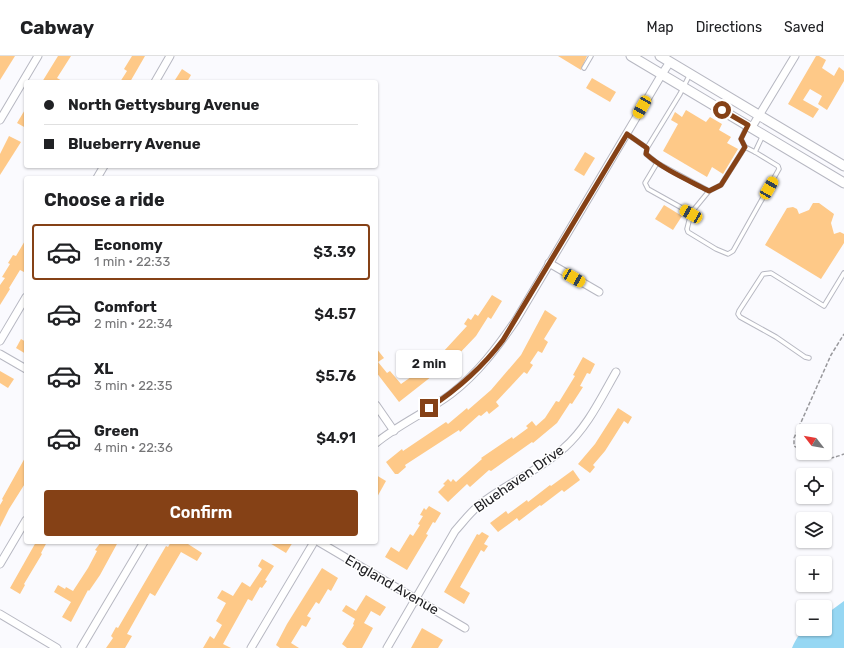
<!DOCTYPE html>
<html lang="en">
<head>
<meta charset="utf-8">
<style>
	:root { --surface:#fff; --page:#f2f2f2; --text:#202124; --muted:#757577; --line:#e0e0e0; --accent:#854116 }
	body { margin:0; font-family:Rubik,sans-serif; background:var(--page); color:var(--text); height:100vh; display:flex; flex-direction:column; font-size:15px; white-space:nowrap }
	* { box-sizing:border-box; margin:0 }
	p { font-size:13px; color:var(--muted) }
	.icon { flex:none; width:22px; height:22px; fill:none; stroke:currentColor; stroke-width:2; stroke-linecap:round; stroke-linejoin:round }
	.map { position:relative; flex:1; overflow:hidden }
	.sheet { position:absolute; left:24px; top:120px; width:354px; height:368px; display:flex; flex-direction:column; background:var(--surface); border-radius:4px; box-shadow:0 1px 3px #0004 }
	.sheet>* { flex:none }
	.guide { position:absolute; left:24px; top:24px; width:354px; height:88px; border-radius:4px; box-shadow:0 1px 3px #0004; display:grid; align-content:center; height:88px; padding:0 20px; background:var(--surface) }
	.needle { width:26px; rotate:301deg }
	.tools { position:absolute; left:796px; top:368px; display:grid; gap:8px }
	.tools a { display:grid; place-items:center; width:36px; height:36px; border-radius:4px; background:var(--surface); box-shadow:0 1px 3px #0004; font-size:20px }
	.end { position:absolute; width:18px; height:18px; margin:-9px; border:5px solid #854116; background:#fff; box-shadow:0 0 0 2px #fff }
	.from { border-radius:50% }
	.bubble { position:absolute; height:28px; border-radius:4px; background:var(--surface); box-shadow:0 1px 3px #0004; font-size:13px; font-weight:600; line-height:28px; text-align:center }
	.car { position:absolute; width:12px; height:24px; margin:-12px -6px; border-radius:5px; box-shadow:0 0 3px 1px #0007; background:linear-gradient(#f5c518 24%,#345 0 40%,#f5c518 0 76%,#345 0 86%,#f5c518 0) }
	.guide b { display:flex; align-items:center; gap:14px; height:38px; font-size:15px }
	.guide b+b { border-top:1px solid var(--line) }
	.guide i { width:10px; height:10px; background:var(--text) }
	ul { padding:0; list-style:none }
	li { display:flex; align-items:center; gap:12px; height:56px; margin:0 8px 6px; padding:0 12px; border:2px solid transparent; border-radius:4px }
	li div { flex:1 }
	li b { display:block; font-size:15px }
	li em { font-style:normal; font-weight:600 }
	li.active { border-color:var(--accent) }
	li>.icon { width:36px; height:36px; stroke-width:1.5 }
	h2 { padding:0 20px; font-size:18px; line-height:48px }
	.button { display:flex; gap:8px; margin-top:auto; padding:8px 20px }
	.button a { flex:1; height:46px; border-radius:4px; background:var(--accent); color:#fff; font-size:16px; font-weight:600; line-height:46px; text-align:center }
	header { display:flex; align-items:center; gap:24px; box-sizing:border-box; height:56px; padding:0 20px; background:var(--surface); border-bottom:1px solid var(--line) }
	header strong { font-size:19px }
	nav { display:flex; gap:22px; margin-inline-start:auto; font-size:14px }
	.map>svg:first-child { display:block }
</style>
</head>
<body>
<header>
<strong>Cabway</strong>
<nav><a>Map</a><a>Directions</a><a>Saved</a></nav>
</header>
<div class="map">
<svg width="844" height="592" viewBox="0 0 844 592">
	<rect width="100%" height="100%" fill="#fafafe"/>
	<path fill="#96d7f3" d="M844,545v47h-52c9,-20 13,-19 33,-19v-14z"/>
	<g fill="#fec988">
		<polygon points="0,0 15,0 0,24"/>
		<polygon points="58,0 71,0 57,22 64,26 42,26"/>
		<polygon points="132,0 145,0 130,26 120,26 127,15 124,13"/>
		<polygon points="558,0 587,0 581,14"/>
		<polygon points="816,0 819,0 826,4 822,12 834,20 839,11 844,15 844,25 827,54 818,48 822,40 810,33 803,44 819,53 813,62 788,48"/>
		<polygon points="182,13 191,19 187,26 179,26 175,24"/>
		<polygon points="592,22 616,36 610,46 586,32"/>
		<polygon points="26,52 26,72 17,67"/>
		<polygon points="686,54 706,66 710,61 722,68 719,74 731,81 727,87 738,93 723,118 712,111 707,121 663,95 678,68 671,64 675,56 682,61"/>
		<polygon points="9,80 21,86 0,119 0,98"/>
		<polygon points="585,96 595,102 584,120 574,114"/>
		<polygon points="813,147 819,147 834,158 831,167 834,178 840,176 844,178 844,187 821,223 765,189 787,152 793,151 797,153 799,158 809,154"/>
		<polygon points="664,149 682,160 673,174 655,163"/>
		<polygon points="26,183 26,212 24,216 20,214 9,232 10,233 0,249 0,229 5,222 2,221 10,208 8,207 13,199 16,200"/>
		<polygon points="492,239 502,245 491,263 488,261 476,280 455,302 399,346 376,316 376,292 384,302 378,306 387,317 390,315 401,328 428,309 427,308 443,295 443,296 467,270 464,268 468,262 471,264 475,258 478,260"/>
		<polygon points="545,254 557,262 544,283 548,286 542,297 538,295 530,307 533,309 527,318 524,316 496,346 499,350 489,358 487,355 481,360 479,359 460,376 459,374 405,409 406,411 398,418 395,418 386,406 402,393 403,395 446,366 448,368 467,352 468,354 491,334 521,299"/>
		<polygon points="21,283 26,286 26,298 16,292"/>
		<polygon points="583,301 595,308 590,318 587,317 580,330 583,331 572,348 570,347 557,367 533,387 532,386 491,415 489,414 470,431 467,428 448,446 438,436 445,429 443,428 448,423 451,426 453,423 456,426 482,403 481,402 512,381 513,383 528,372 526,370 532,365 536,370 545,362 556,345 559,346 575,320 573,319"/>
		<polygon points="0,315 14,323 8,332 0,327"/>
		<polygon points="618,352 632,361 628,368 624,365 605,395 593,409 595,411 590,417 578,408 595,388"/>
		<polygon points="26,400 26,426 9,453 0,471 0,449 3,444 2,443"/>
		<polygon points="573,414 580,424 564,436 562,434 541,450 540,449 519,465 517,462 498,476 490,467 506,455 508,458 527,444 528,446 550,429 551,430"/>
		<polygon points="376,419 386,425 376,443"/>
		<polygon points="429,450 441,457 435,467 433,466 426,478 428,479 407,514 385,501 391,491 399,496 410,478 413,480 420,469 418,468 423,460 420,459 424,452 426,454"/>
		<polygon points="482,476 489,480 484,488 488,490 484,496 481,494 460,531 470,537 464,548 444,536 477,478 479,479"/>
		<polygon points="36,486 47,486 41,497 42,498 24,528 25,529 20,538 10,532"/>
		<polygon points="101,486 118,486 100,519 89,535 88,534 71,566 62,561 71,546 54,536 58,529 65,533 66,531 73,535 88,512 97,495 95,494"/>
		<polygon points="171,486 189,486 188,488 202,497 197,505 181,496 155,540 150,537 127,578 132,580 125,592 106,592 113,582 111,580 116,571 118,572 156,507 166,490 168,491"/>
		<polygon points="268,486 293,486 286,497"/>
		<polygon points="262,503 274,510 265,524 267,525 262,532 260,531 252,545 248,543 223,588 231,592 203,592 210,580 214,583 222,569 216,565 226,547 217,542 222,534 233,540 242,526 250,531 262,513 258,510"/>
		<polygon points="322,512 338,522 331,535 328,533 319,548 316,546 307,560 311,562 306,571 302,569 291,587 299,592 280,592 276,589 287,568"/>
		<polygon points="366,539 386,551 380,560 371,555 364,567 373,572 362,592 347,592 342,588 354,569 353,568 355,563 342,555 346,549 356,555"/>
		<polygon points="422,572 443,584 438,592 411,592"/>
	</g>
	<g fill="none" stroke-linecap="round" stroke-linejoin="round">
		<g stroke="#b7b8c2" stroke-width="5.5">
			<g id="service">
				<polyline points="584,12 591,0"/>
				<polyline points="690,18 680,38 647,92 646,98 657,107 709,135"/>
				<polyline points="747,70 741,83 745,91 721,129 709,135 691,157 687,173 688,176 716,193 728,198 733,195 779,113 778,110 755,96 763,79"/>
				<polyline points="627,78 647,92"/>
				<polyline points="745,91 755,96"/>
				<polyline points="657,107 645,127 648,133 691,157"/>
				<polyline points="809,302 805,301 776,281 740,261 738,258 739,255 763,218 771,217 824,250 844,217"/>
			</g>
		</g>
		<g stroke="#b7b8c2" stroke-width="9">
			<g id="minor">
				<polyline points="155,26 170,0"/>
				<polyline points="0,64 38,0"/>
				<polyline points="752,71 795,0"/>
				<polyline points="97,122 104,110"/>
				<polyline points="549,207 599,236"/>
				<polyline points="0,285 26,241"/>
				<polyline points="0,298 26,313"/>
				<polyline points="376,349 394,375"/>
				<path d="M376,387c23,-19 51,-31 75,-49 27,-21 46,-46 65,-74l146,-246 8,-12"/>
				<polyline points="319,486 465,572"/>
				<polyline points="0,508 26,464"/>
				<polyline points="0,558 57,592"/>
				<polyline points="81,592 144,486"/>
				<polyline points="251,592 314,486"/>
				<path d="M387,592l68,-117c8,-9 14,-17 23,-25 27,-22 61,-35 86,-58 23,-20 37,-50 52,-76"/>
			</g>
		</g>
		<g stroke="#b7b8c2" stroke-width="11">
			<g id="secondary">
				<polyline points="631,0 844,127"/>
				<polyline points="660,0 844,110"/>
			</g>
		</g>
		<g stroke="#98989c" stroke-width="1.5" stroke-dasharray="4 2" stroke-linecap="butt">
			<polyline points="803,395 794,390 794,382 831,299 844,278"/>
			<path d="M807,397c15,6 22,7 37,1"/>
		</g>
		<use href="#service" stroke="#fff" stroke-width="3.5"/>
		<use href="#minor" stroke="#fff" stroke-width="7"/>
		<use href="#secondary" stroke="#fff" stroke-width="9"/>
	</g>
	<g fill="none" stroke-linecap="round" stroke-linejoin="round">
		<path stroke="#854116" stroke-width="5" d="M429,352c29,-19 53,-40 74,-68l124,-206 20,14 -1,6c18,16 42,26 63,37l12,-6 24,-38 -4,-8 7,-14 -26,-15"/>
	</g>
	<g text-anchor="middle" dominant-baseline="central" stroke-width="3" stroke-linejoin="round" paint-order="stroke">
		<g font-size="14" fill="#222226" stroke="#fff">
			<text transform="translate(519 423) rotate(-35)">Bluehaven Drive</text>
			<text transform="translate(392 529) rotate(30)">England Avenue</text>
		</g>
	</g>
</svg>
<div class="tools">
<a><svg class="needle" viewBox="-14 -14 28 28"><path d="M0-13l5 13h-10z" fill="#e53935"/><path d="M0 13l5-13h-10z" fill="#757577"/></svg></a>
<a><svg class="icon" aria-label="locate" viewBox="0 0 24 24"><circle cx="12" cy="12" r="6"/><path d="M12 2v4M12 18v4M2 12h4M18 12h4"/></svg></a>
<a><svg class="icon" aria-label="layers" viewBox="0 0 24 24"><path d="M12 4l9 5-9 5-9-5zM3 14l9 5 9-5"/></svg></a>
<a>+</a>
<a>−</a>
</div>
<i class="end from" style="left:722px;top:54px"></i>
<i class="end" style="left:429px;top:352px"></i>
<div class="bubble" style="left:396px;top:294px;width:66px">2 min</div>
<i class="car" style="left:642px;top:51px;rotate:210deg"></i>
<i class="car" style="left:769px;top:132px;rotate:30deg"></i>
<i class="car" style="left:691px;top:158px;rotate:300deg"></i>
<i class="car" style="left:574px;top:222px;rotate:120deg"></i>
<div class="guide">
<b><i class="from"></i>North Gettysburg Avenue</b>
<b><i></i>Blueberry Avenue</b>
</div>
<section class="sheet">
<h2>Choose a ride</h2>
<ul>
<li class="active"><svg class="icon" aria-label="car" viewBox="0 0 24 24"><path d="M5 17H2v-5l4-1 3-4h7l3 4 3 1v5h-3M9 17h6M6 11h13"/><circle cx="7" cy="17" r="2"/><circle cx="17" cy="17" r="2"/></svg><div><b>Economy</b><p>1 min · 22:33</p></div><em>$3.39</em></li>
<li><svg class="icon" aria-label="car" viewBox="0 0 24 24"><path d="M5 17H2v-5l4-1 3-4h7l3 4 3 1v5h-3M9 17h6M6 11h13"/><circle cx="7" cy="17" r="2"/><circle cx="17" cy="17" r="2"/></svg><div><b>Comfort</b><p>2 min · 22:34</p></div><em>$4.57</em></li>
<li><svg class="icon" aria-label="car" viewBox="0 0 24 24"><path d="M5 17H2v-5l4-1 3-4h7l3 4 3 1v5h-3M9 17h6M6 11h13"/><circle cx="7" cy="17" r="2"/><circle cx="17" cy="17" r="2"/></svg><div><b>XL</b><p>3 min · 22:35</p></div><em>$5.76</em></li>
<li><svg class="icon" aria-label="car" viewBox="0 0 24 24"><path d="M5 17H2v-5l4-1 3-4h7l3 4 3 1v5h-3M9 17h6M6 11h13"/><circle cx="7" cy="17" r="2"/><circle cx="17" cy="17" r="2"/></svg><div><b>Green</b><p>4 min · 22:36</p></div><em>$4.91</em></li>
</ul>
<div class="button"><a>Confirm</a></div>
</section>
</div>
</body>
</html>
